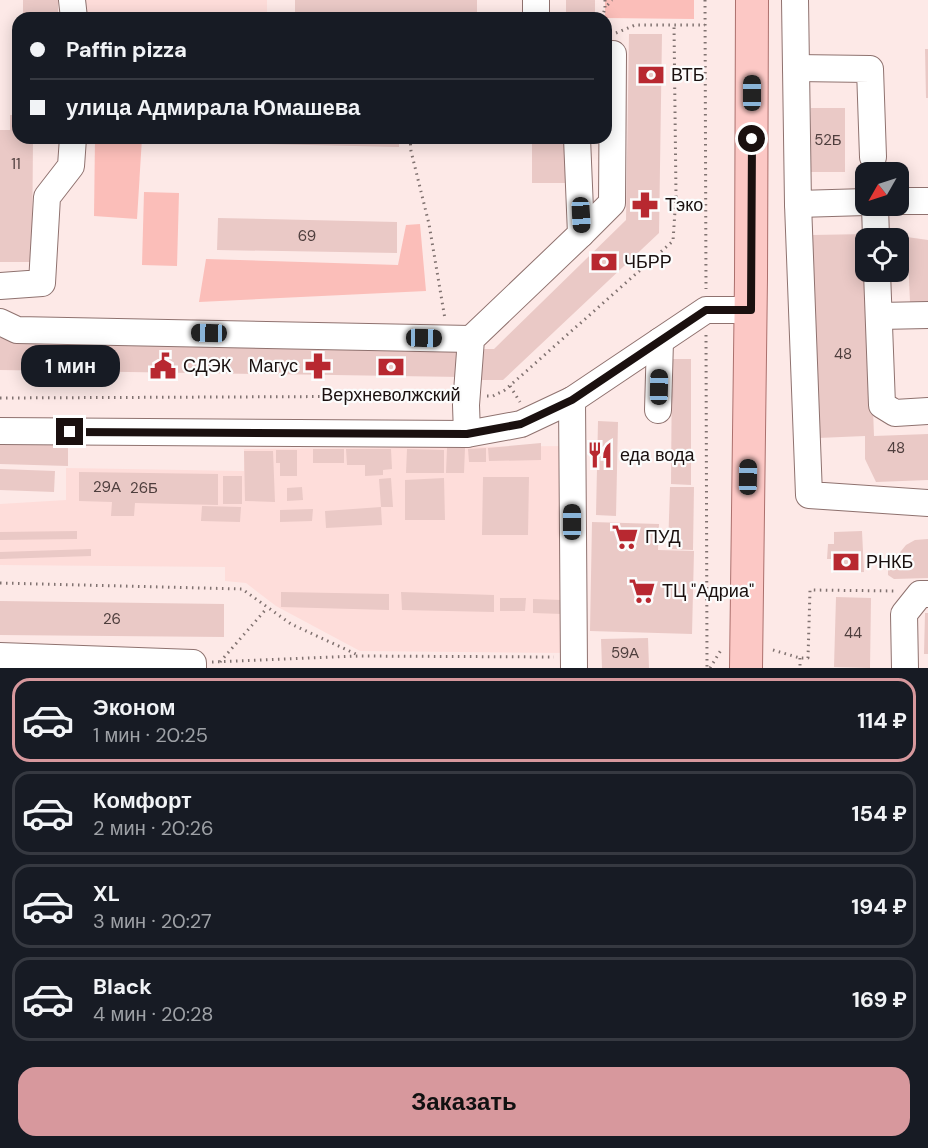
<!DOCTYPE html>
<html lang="ru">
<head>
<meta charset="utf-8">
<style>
	:root { --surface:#171b24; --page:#242831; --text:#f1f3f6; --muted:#9ea1a6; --line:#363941; --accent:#d7989d }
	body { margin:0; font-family:"DM Sans",sans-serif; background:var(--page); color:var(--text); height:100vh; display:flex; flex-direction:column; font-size:22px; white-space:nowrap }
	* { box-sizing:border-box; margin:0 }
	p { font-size:20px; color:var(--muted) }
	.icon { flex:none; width:33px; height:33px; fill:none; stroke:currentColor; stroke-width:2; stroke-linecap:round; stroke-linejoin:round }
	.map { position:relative; height:668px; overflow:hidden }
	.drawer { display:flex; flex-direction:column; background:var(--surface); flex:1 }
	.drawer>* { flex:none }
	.guide { position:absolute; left:12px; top:12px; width:600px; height:132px; border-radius:18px; box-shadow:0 3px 15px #0003; display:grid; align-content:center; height:132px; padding:0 18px; background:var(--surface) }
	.needle { width:39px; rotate:231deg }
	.buttons { position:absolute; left:855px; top:162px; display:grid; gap:12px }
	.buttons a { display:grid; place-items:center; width:54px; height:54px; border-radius:12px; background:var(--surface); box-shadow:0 3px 15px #0003; font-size:30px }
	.end { position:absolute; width:27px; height:27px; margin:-14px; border:8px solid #1a100f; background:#fff; box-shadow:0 0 0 3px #fff }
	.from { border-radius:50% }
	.bubble { position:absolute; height:42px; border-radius:18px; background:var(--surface); box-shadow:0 3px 15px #0003; font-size:20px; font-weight:700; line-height:42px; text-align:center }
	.car { position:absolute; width:18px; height:36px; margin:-18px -9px; border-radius:8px; box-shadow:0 0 4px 2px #0007; background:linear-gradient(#222 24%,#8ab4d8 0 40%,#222 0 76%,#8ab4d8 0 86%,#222 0) }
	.guide b { display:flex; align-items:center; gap:21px; height:57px; font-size:22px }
	.guide b+b { border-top:2px solid var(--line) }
	.guide i { width:15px; height:15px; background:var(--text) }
	ul { padding:10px 0 0; list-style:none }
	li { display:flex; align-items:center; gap:18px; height:84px; margin:0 12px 9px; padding:0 6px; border:3px solid var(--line); border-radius:18px }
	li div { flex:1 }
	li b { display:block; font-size:22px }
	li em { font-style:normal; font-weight:700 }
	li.active { border-color:var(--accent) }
	li>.icon { width:54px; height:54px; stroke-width:1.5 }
	.primary-button { display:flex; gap:12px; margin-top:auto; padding:12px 18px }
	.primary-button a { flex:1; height:69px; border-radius:18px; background:var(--accent); color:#111; font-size:24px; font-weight:700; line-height:69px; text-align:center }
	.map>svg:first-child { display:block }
</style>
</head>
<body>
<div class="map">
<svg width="928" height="668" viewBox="0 0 928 668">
	<rect width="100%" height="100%" fill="#fde9e7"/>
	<g fill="#feddda">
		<polygon points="81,0 267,0 267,18 82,18"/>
		<polygon points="568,446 567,653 360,651 276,606 246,583 225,581 225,567 0,565 0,504 66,500 66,468 244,471 244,449"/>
	</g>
	<g fill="#fbbeb9">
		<polygon points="605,0 694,0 694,19 605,18"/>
		<polygon points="95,138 142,138 137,219 94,216"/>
		<polygon points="144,192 179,193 177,266 142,265"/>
		<polygon points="420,224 426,291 199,302 206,259 398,265 406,225"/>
	</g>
	<g fill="#eac9c6">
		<rect x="23" y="0" width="35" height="18"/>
		<rect x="295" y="0" width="182" height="18"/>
		<rect x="566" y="0" width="29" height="18"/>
		<polygon points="629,34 662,34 659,233 503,380 473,380 476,349 494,349 626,220"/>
		<polygon points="925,49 928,49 928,98 926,98"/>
		<rect x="811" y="108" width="34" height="64"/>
		<polygon points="10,115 18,115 18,138 33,138 32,262 0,262 0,130 10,130"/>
		<polygon points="220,138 399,138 399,147 220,143"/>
		<rect x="532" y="138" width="33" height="45"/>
		<polygon points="218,218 397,222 397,253 217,250"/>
		<polygon points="867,234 866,272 868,272 874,436 928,434 928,480 876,482 865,459 865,436 818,438 812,235"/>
		<polygon points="907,237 928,240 928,303 910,302"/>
		<polygon points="0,338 461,344 461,377 0,370"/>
		<polygon points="672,359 691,359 691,485 671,484"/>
		<polygon points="598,421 618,422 616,516 596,515"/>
		<polygon points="0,440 68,442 68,466 0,464"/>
		<polygon points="541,443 541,460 489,461 488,448"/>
		<polygon points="447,448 465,448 464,473 446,473"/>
		<polygon points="486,448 486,462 469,462 468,449"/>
		<rect x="313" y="449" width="31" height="14"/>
		<polygon points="346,449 391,449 392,469 383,470 383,475 365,476 365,465 347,465"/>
		<polygon points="407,449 444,450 444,473 406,473"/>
		<polygon points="276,450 297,450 297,476 280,476 280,463 276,463"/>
		<polygon points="244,451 273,451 275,502 245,501"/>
		<polygon points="0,469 55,471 54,492 0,490"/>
		<polygon points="79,472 218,474 218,505 135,503 134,516 111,516 112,502 79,501"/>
		<rect x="223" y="476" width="19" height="28"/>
		<polygon points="483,477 529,477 528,535 482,535"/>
		<polygon points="391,478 393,507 381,507 382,525 326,528 325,511 381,507 379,479"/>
		<polygon points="444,478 445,520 405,520 405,480"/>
		<polygon points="302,487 303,500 287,501 287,488"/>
		<polygon points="670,487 694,487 693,550 668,549"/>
		<polygon points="202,506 241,507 240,522 201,521"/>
		<polygon points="313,509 312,521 280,522 280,510"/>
		<polygon points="592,522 659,524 658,550 694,551 692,634 590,631"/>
		<polygon points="77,531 77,539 0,540 0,532"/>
		<polygon points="862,531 864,572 833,573 833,559 827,559 828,544 834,544 834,532"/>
		<polygon points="928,539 928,578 894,579 888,575 888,567 906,545 915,540"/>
		<polygon points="91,549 91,556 0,559 0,552"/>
		<polygon points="281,592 389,594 389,610 281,607"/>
		<polygon points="401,592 494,595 494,612 402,610"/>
		<polygon points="836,597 871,598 870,668 834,667"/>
		<polygon points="500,598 526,598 525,611 500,611"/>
		<polygon points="533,599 562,600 562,614 533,613"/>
		<polygon points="0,601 224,604 224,637 0,635"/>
		<polygon points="925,613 928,613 928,654 924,654"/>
		<polygon points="648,638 649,668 602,668 601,639"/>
	</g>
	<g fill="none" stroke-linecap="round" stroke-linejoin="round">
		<g stroke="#8f726f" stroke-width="28">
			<g id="minor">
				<polyline points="72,0 74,18"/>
				<polyline points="795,0 798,204 809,495 928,503"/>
				<polyline points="536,18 536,0"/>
				<polyline points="796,68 870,69 873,157"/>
				<polyline points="898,201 928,201"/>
				<polyline points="798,204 866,202"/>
				<polyline points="875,206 876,238"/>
				<polyline points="581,234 612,203 613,54"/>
				<polyline points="877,272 882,405 895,413 928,411"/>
				<polyline points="0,286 42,283 47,197 71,166 73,138"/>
				<polyline points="879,316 928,315"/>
				<polyline points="0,322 17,330 471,339"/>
				<polyline points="572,400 574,668"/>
				<polyline points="658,410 660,341"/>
				<polyline points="0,431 467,434 521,424 572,400 706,310 751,310"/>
				<polyline points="467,434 466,405 471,339 581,234 577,138"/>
				<polyline points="0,656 193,663 193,668"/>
				<polyline points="905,668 904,614 920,594 928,594"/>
			</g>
		</g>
		<g stroke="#ac706d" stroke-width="34">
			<polyline id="major" points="746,668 751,278 752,0"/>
		</g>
		<g stroke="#807270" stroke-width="3" stroke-dasharray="1.5 4.5" stroke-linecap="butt">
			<polyline points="605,0 605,8 612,0"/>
			<polyline points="705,0 706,289"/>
			<polyline points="602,18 605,8"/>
			<polyline points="616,33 635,25 705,25"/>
			<polyline points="410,138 411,151 429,224 445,319"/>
			<polyline points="706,335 707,668"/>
			<polyline points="510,386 520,402"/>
			<polyline points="487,396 493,396 505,390 673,241 676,196 674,25"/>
			<polyline points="0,398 447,396"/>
			<polyline points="0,583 242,589 291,624 358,655"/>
			<polyline points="773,650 800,658 808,658 810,590 897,591"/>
			<polyline points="800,658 800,668"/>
			<polyline points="212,662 359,656 554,657"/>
			<polyline points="220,662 267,608"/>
			<polyline points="710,668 721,650"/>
		</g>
		<use href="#minor" stroke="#fff" stroke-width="26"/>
		<use href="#major" stroke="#fcc8c5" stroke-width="32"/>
	</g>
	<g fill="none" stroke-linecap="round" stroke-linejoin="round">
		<polyline stroke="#1a100f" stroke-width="8" points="70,432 467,434 521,424 572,400 706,310 751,310 752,139"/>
	</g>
	<defs>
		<g id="bank-bare" transform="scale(2.07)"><path d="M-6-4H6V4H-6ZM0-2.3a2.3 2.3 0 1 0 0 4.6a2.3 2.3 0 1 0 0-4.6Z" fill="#b82830" stroke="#fcfcfc" stroke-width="2.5" paint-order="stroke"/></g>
		<g id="pharmacy-bare" transform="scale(2.07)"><path d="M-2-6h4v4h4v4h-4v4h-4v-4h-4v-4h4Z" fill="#b82830" stroke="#fcfcfc" stroke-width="2.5" paint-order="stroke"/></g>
		<g id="civic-bare" transform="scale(2.07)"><path d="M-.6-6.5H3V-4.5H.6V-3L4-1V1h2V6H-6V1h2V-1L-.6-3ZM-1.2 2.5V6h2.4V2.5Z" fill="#b82830" stroke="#fcfcfc" stroke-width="2.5" paint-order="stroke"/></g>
		<g id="restaurant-bare" transform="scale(2.07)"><path d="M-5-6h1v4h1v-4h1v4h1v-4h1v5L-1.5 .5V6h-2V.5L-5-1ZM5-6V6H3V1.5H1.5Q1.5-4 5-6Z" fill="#b82830" stroke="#fcfcfc" stroke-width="2.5" paint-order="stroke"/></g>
		<g id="supermarket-bare" transform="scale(2.07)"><path d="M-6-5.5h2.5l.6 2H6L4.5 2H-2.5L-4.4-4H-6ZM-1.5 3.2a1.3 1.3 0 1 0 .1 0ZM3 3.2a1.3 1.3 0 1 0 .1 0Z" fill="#b82830" stroke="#fcfcfc" stroke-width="2.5" paint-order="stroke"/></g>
	</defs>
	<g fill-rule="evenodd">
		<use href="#bank-bare" x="651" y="75"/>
		<use href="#pharmacy-bare" x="645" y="205"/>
		<use href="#bank-bare" x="604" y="262"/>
		<use href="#civic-bare" x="163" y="366"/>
		<use href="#pharmacy-bare" x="318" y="366"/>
		<use href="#bank-bare" x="391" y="367"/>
		<use href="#restaurant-bare" x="600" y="455"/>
		<use href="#supermarket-bare" x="625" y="537"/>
		<use href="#bank-bare" x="846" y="562"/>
		<use href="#supermarket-bare" x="642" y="591"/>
	</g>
	<g text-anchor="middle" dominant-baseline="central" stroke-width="4.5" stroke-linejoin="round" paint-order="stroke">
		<g font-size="15" fill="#4e3e3d">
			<text x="828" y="140">52Б</text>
			<text x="16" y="164">11</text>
			<text x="307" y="236">69</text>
			<text x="843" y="354">48</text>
			<text x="896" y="448">48</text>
			<text x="107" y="487">29А</text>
			<text x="144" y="488">26Б</text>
			<text x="112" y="619">26</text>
			<text x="853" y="633">44</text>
			<text x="625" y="653">59А</text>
		</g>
		<g font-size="18" fill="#1a100f" stroke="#fcfcfc" text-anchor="start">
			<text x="671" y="75">ВТБ</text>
			<text x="665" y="205">Тэко</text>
			<text x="624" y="262">ЧБРР</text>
			<text x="183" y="366">СДЭК</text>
			<text x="298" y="366" text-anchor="end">Магус</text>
			<text x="391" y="395" text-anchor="middle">Верхневолжский</text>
			<text x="620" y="455">еда вода</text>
			<text x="645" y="537">ПУД</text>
			<text x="866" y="562">РНКБ</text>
			<text x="662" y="591">ТЦ "Адриа"</text>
		</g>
	</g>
</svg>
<div class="buttons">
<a><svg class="needle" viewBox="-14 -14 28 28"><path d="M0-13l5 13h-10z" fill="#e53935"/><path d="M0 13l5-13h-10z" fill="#9ea1a6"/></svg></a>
<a><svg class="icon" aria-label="locate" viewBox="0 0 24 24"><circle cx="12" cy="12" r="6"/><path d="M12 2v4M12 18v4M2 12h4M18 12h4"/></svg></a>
</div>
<i class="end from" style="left:752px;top:139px"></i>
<i class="end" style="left:70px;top:432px"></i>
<div class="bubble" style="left:21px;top:345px;width:99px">1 мин</div>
<i class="car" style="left:752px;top:93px;rotate:0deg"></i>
<i class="car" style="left:581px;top:215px;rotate:177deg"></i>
<i class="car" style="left:209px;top:333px;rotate:271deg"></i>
<i class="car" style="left:424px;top:338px;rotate:91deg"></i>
<i class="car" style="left:659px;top:387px;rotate:1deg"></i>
<i class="car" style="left:748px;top:477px;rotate:1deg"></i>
<i class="car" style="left:572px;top:522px;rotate:0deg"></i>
<div class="guide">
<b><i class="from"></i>Paffin pizza</b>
<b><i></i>улица Адмирала Юмашева</b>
</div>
</div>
<section class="drawer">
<ul>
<li class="active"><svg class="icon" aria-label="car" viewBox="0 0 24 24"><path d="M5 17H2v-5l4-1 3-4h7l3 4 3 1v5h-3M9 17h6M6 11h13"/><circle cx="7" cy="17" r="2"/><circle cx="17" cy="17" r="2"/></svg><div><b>Эконом</b><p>1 мин · 20:25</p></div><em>114 ₽</em></li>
<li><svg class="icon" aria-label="car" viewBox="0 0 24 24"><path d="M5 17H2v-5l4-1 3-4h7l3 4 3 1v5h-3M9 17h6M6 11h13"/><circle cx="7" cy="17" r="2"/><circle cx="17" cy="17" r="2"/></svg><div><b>Комфорт</b><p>2 мин · 20:26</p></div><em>154 ₽</em></li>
<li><svg class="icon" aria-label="car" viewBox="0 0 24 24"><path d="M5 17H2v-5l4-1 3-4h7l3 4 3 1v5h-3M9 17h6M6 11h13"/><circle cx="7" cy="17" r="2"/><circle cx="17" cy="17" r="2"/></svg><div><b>XL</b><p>3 мин · 20:27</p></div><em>194 ₽</em></li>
<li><svg class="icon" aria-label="car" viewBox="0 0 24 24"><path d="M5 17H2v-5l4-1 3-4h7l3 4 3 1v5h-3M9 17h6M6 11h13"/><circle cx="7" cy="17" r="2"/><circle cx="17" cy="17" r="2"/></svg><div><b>Black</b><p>4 мин · 20:28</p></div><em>169 ₽</em></li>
</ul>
<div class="primary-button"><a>Заказать</a></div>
</section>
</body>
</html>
